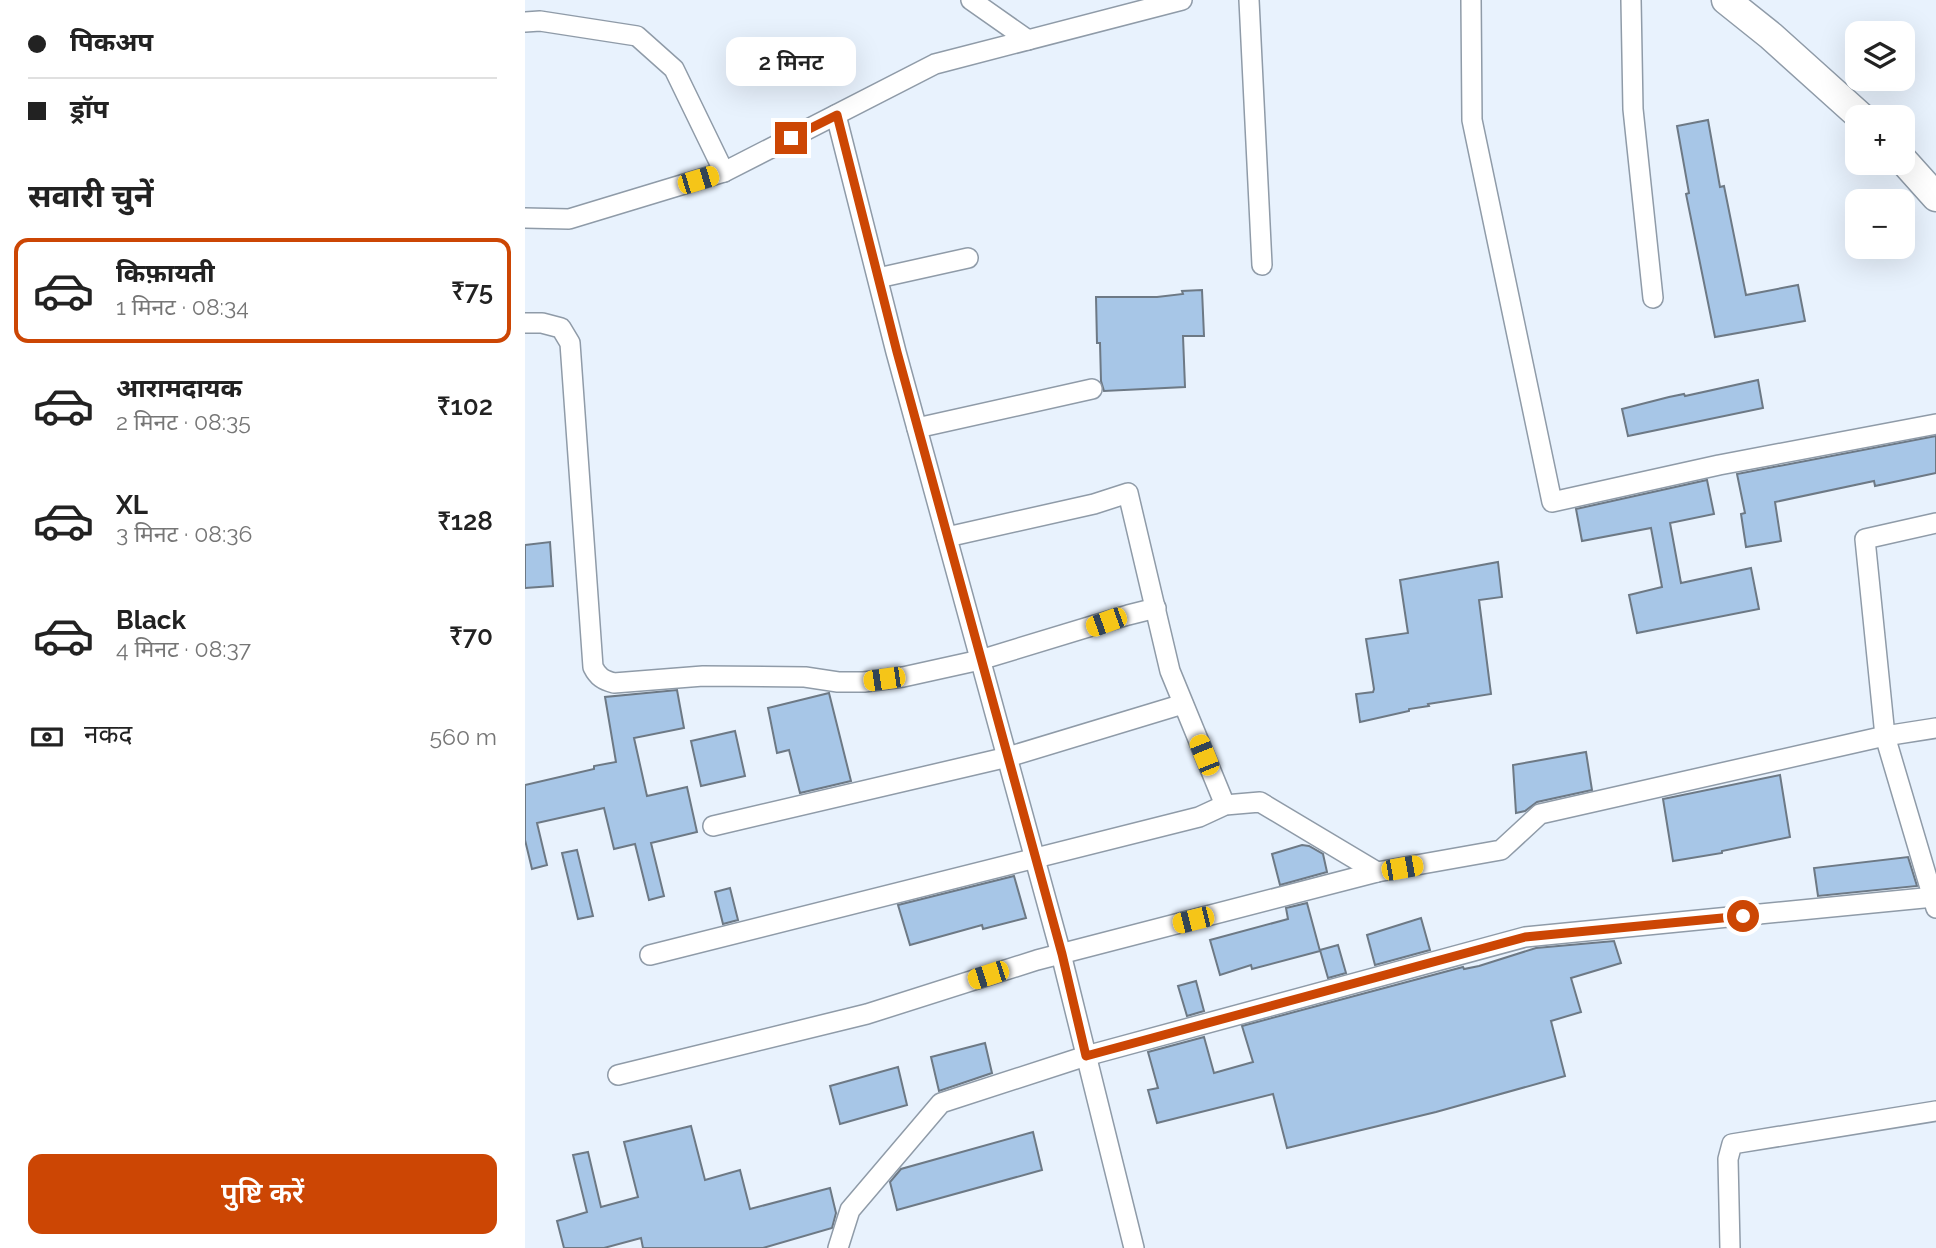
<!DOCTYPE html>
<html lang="hi">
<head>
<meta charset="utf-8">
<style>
	:root { --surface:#fff; --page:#f2f2f2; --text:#222; --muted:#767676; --line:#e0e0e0; --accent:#cc4604 }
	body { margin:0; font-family:Raleway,"Noto Sans Devanagari",sans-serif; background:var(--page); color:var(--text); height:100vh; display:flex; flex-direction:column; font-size:26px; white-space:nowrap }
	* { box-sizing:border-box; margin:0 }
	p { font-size:23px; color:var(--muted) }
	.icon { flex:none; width:38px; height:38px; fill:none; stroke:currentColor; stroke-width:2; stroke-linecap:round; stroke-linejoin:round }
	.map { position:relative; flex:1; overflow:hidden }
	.sheet { display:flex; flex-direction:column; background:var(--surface); width:525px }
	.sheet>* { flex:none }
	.banner { display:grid; align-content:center; height:154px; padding:0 28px; background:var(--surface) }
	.buttons { position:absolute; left:1320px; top:21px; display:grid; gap:14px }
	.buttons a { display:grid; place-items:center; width:70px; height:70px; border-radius:14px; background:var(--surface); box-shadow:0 7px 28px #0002; font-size:35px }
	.end { position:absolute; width:32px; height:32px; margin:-16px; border:9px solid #cc4604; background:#fff; box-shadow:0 0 0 4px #fff }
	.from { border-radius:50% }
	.bubble { position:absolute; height:49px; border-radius:14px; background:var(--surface); box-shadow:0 7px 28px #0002; font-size:23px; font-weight:600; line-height:49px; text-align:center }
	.car { position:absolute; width:21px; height:42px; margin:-21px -10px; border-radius:9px; box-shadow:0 0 5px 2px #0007; background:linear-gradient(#f5c518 24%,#345 0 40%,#f5c518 0 76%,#345 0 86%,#f5c518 0) }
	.banner b { display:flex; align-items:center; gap:24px; height:66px; font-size:26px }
	.banner b+b { border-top:2px solid var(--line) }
	.banner i { width:18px; height:18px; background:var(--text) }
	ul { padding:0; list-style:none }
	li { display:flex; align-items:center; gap:21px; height:105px; margin:0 14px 10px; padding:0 14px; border:4px solid transparent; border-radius:14px }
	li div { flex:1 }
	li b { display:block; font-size:26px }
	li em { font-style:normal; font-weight:600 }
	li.on { border-color:var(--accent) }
	li>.icon { width:63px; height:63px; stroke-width:1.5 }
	h2 { padding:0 28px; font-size:32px; line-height:84px }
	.pay { display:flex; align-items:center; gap:18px; height:77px; padding:0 28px; font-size:26px }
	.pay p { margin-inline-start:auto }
	.action { display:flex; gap:14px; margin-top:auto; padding:14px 28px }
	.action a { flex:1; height:80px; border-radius:14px; background:var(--accent); color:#fff; font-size:28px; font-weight:600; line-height:80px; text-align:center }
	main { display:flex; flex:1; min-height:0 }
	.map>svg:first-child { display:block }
</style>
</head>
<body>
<main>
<section class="sheet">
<div class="banner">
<b><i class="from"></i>पिकअप</b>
<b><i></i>ड्रॉप</b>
</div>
<h2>सवारी चुनें</h2>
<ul>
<li class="on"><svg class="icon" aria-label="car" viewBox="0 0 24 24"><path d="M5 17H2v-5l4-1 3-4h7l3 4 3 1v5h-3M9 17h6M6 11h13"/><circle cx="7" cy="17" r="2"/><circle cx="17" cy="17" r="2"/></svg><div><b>किफ़ायती</b><p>1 मिनट · 08:34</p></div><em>₹75</em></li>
<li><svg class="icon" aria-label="car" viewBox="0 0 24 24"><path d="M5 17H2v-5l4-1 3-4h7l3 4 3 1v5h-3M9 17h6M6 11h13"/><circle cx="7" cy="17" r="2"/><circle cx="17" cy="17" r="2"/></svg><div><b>आरामदायक</b><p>2 मिनट · 08:35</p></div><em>₹102</em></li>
<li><svg class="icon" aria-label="car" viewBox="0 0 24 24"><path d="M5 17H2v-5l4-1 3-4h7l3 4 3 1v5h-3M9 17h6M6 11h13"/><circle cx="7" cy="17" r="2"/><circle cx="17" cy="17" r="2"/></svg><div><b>XL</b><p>3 मिनट · 08:36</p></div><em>₹128</em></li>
<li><svg class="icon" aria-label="car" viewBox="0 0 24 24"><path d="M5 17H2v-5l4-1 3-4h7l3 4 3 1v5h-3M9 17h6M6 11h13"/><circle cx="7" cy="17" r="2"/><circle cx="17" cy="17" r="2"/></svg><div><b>Black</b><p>4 मिनट · 08:37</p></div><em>₹70</em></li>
</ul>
<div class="pay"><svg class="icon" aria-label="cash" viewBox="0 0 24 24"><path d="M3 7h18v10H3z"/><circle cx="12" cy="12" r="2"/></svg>नकद<p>560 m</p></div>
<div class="action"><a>पुष्टि करें</a></div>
</section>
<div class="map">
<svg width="1411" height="1248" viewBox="0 0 1411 1248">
	<rect width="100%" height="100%" fill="#e8f2fd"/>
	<g fill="#a7c6e7" stroke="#6d7985" stroke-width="2">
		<polygon points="1183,120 1195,187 1199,186 1221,295 1273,285 1280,321 1190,337 1161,194 1164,193 1152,126"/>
		<polygon points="677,290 679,336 658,336 660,387 579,391 576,381 575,343 572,343 571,297 632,297 658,294 657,291"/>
		<polygon points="1233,380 1238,408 1103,436 1097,409 1144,397 1159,394 1160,396"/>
		<polygon points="1411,436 1411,473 1350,486 1349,481 1250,502 1256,541 1221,547 1216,514 1220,513 1212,474"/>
		<polygon points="1182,480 1189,514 1145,523 1156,583 1226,568 1234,609 1112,633 1104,595 1137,587 1126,528 1057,541 1051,509"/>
		<polygon points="25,542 28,586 0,588 0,545"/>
		<polygon points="973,562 977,597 954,600 966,694 903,704 904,706 884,709 884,711 835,722 831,694 848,692 849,689 841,639 883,633 875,580"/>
		<polygon points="152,690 159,728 109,738 122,796 162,787 172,832 126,843 139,896 124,900 110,844 89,849 79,808 12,823 22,865 7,869 0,840 0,785 69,769 69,766 91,762 80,697"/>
		<polygon points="304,693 326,781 275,793 264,750 252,753 243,708"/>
		<polygon points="210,731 220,776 176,786 166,741"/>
		<polygon points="1061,752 1067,790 1012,802 1000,811 991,813 988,765"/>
		<polygon points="1255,775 1265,837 1197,851 1197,853 1148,861 1138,799"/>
		<polygon points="777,845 784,846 798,854 802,872 755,885 747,854"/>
		<polygon points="52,850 68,916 53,919 37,853"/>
		<polygon points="1383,857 1392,886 1293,896 1289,868"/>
		<polygon points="489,876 501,918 458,929 457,925 385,945 373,905"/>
		<polygon points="205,888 213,920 198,924 190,892"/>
		<polygon points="782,903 795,951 727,969 726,965 695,975 685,940 763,919 761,908"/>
		<polygon points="896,918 905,950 850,965 842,935"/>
		<polygon points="1089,941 1096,963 1046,978 1056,1012 1026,1021 1040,1076 911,1112 762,1148 748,1094 632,1123 623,1090 633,1088 623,1052 679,1037 689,1073 728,1062 717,1026 938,967 939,969 954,966 1011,948"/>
		<polygon points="813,945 821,973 803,978 795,950"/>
		<polygon points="671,981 679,1011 662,1016 653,986"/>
		<polygon points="460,1043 467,1073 414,1091 406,1057"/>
		<polygon points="373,1067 382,1105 315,1124 305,1086"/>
		<polygon points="166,1126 180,1180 215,1170 225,1209 305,1188 311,1213 307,1228 238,1248 118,1248 116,1238 79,1248 39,1248 32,1221 62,1212 48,1155 63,1152 76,1207 113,1197 99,1142"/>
		<polygon points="508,1132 517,1170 372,1210 365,1182 376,1169"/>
	</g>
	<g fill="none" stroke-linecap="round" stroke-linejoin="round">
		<g stroke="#8f9ba8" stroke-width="22">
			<g id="street">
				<polyline points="446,0 503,40"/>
				<polyline points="724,0 737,265"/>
				<polyline points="946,0 947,120 1027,502 1194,465 1411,424"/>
				<polyline points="1106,0 1108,109 1128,298"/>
				<polyline points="0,22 15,21 112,36 149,69 199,172"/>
				<polyline points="311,115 371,352 536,954 609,1248"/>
				<polyline points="0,218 44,219 199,172 410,64 657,0"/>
				<polyline points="353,278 443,258"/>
				<path d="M0,323h17l19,5 9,15 23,324c5,10 10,13 21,16l89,-7 102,1 33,5h26l39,-5 77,-17 148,-45 28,-7"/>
				<polyline points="392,428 567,389"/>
				<polyline points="1411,523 1340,539 1360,736 1411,908"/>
				<polyline points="422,537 569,504 603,493 645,671 700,805"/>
				<polyline points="188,826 483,757 658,704"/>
				<polyline points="125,955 674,817 700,805 735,802 852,872"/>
				<polyline points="93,1075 342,1014 512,960 852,872 976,850 1015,814 1360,736 1411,728"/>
				<polyline points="313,1248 325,1210 416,1103 561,1056 1000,937 1409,897"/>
				<polyline points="1205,1248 1203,1159 1207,1144 1411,1111"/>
			</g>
		</g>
		<g stroke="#8f9ba8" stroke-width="31">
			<g id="secondary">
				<polyline points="1201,0 1246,36 1336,117"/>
				<polyline points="1377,159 1411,197"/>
			</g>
		</g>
		<use href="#street" stroke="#fff" stroke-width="19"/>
		<use href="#secondary" stroke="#fff" stroke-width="28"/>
	</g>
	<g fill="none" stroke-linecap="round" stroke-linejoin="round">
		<polyline stroke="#cc4604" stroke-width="9" points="266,138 312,115 372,352 537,954 561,1056 1000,937 1218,916"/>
	</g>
</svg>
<div class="buttons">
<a><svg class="icon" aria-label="layers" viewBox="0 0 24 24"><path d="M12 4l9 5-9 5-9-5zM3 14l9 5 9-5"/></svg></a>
<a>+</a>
<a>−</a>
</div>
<i class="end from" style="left:1218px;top:916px"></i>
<i class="end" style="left:266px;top:138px"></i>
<div class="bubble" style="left:201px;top:37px;width:130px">2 मिनट</div>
<i class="car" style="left:173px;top:180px;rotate:73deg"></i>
<i class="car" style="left:581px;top:622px;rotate:250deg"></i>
<i class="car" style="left:359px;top:679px;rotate:262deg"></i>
<i class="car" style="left:679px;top:755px;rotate:338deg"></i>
<i class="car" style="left:877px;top:868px;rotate:80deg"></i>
<i class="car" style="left:668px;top:920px;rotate:256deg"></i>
<i class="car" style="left:463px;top:975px;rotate:252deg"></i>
</div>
</main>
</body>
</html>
